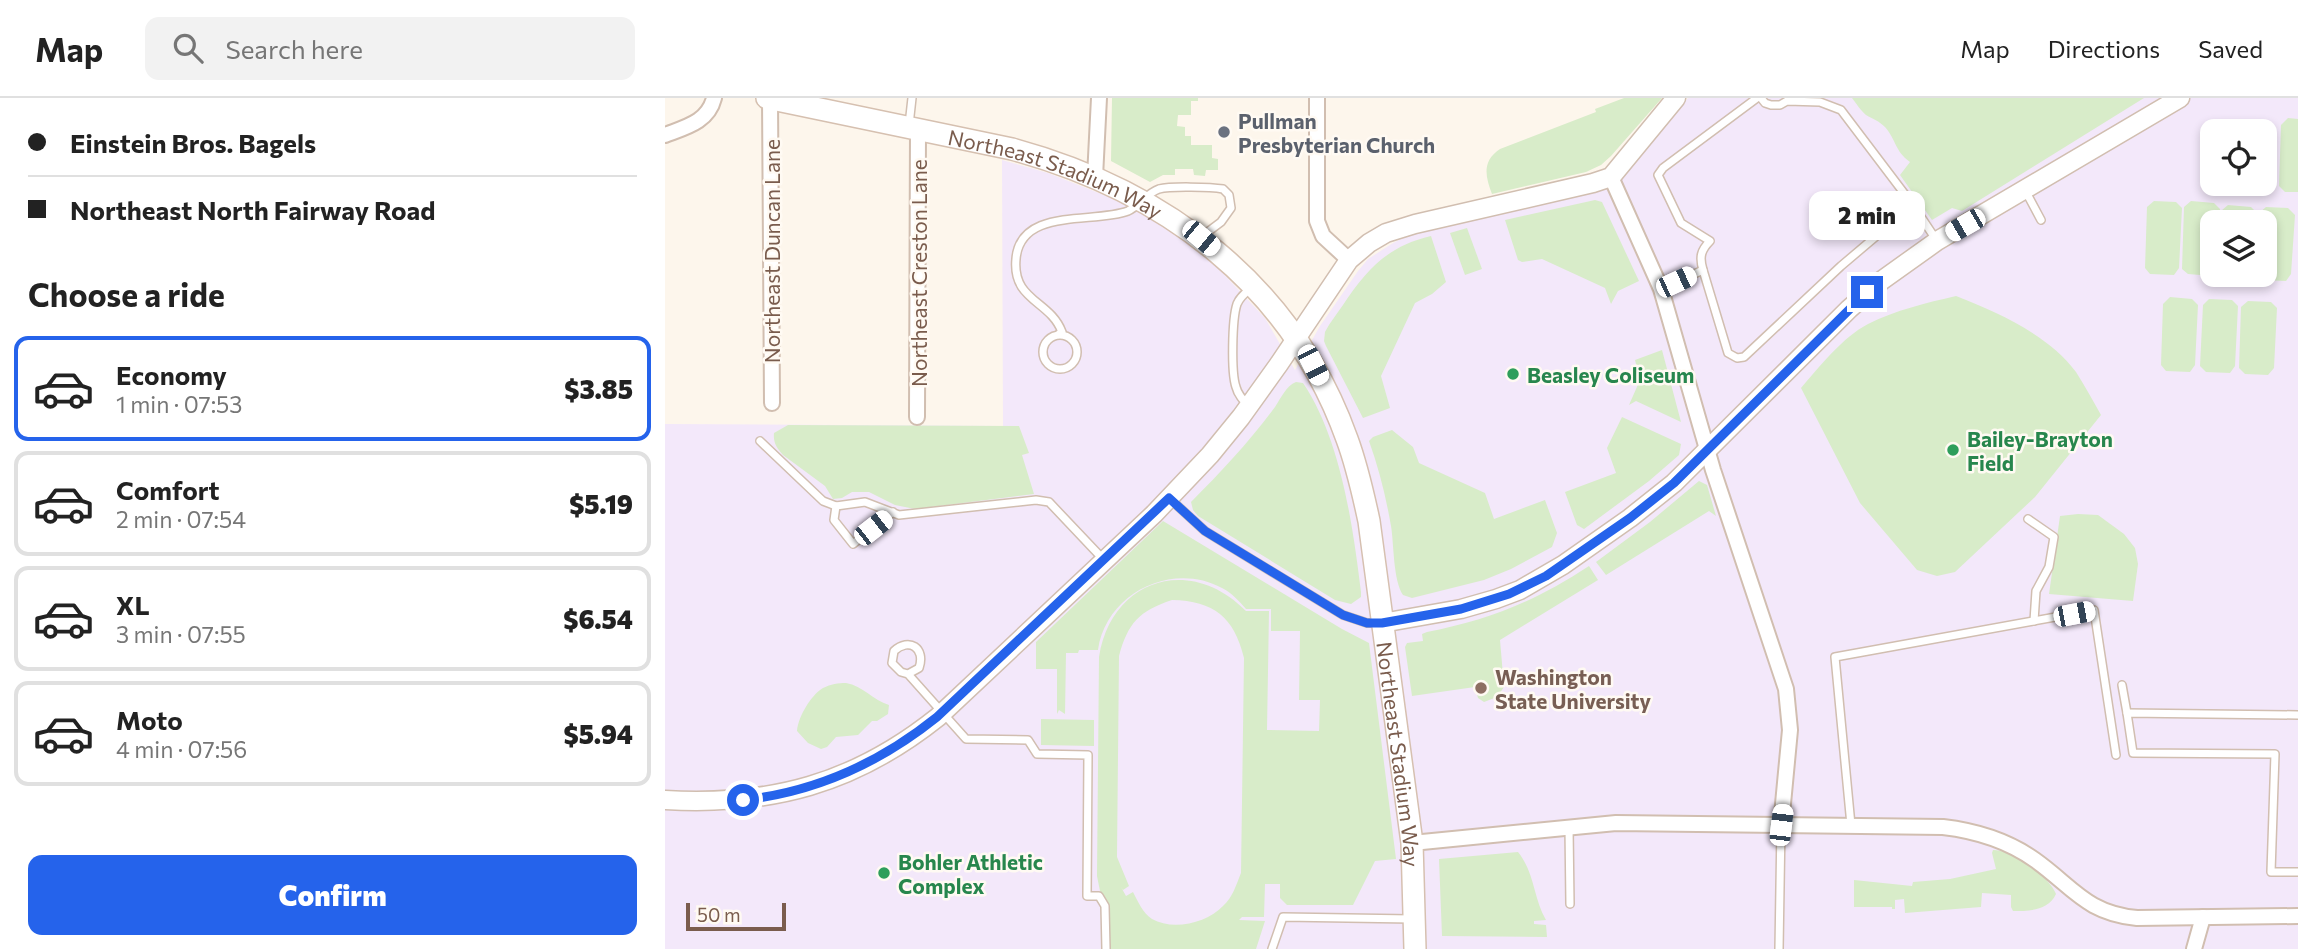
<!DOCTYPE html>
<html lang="en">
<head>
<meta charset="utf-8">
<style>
	:root { --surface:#fff; --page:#f2f2f2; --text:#222; --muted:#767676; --line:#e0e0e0; --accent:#2563eb }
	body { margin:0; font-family:Commissioner,sans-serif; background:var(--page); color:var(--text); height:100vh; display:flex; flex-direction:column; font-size:26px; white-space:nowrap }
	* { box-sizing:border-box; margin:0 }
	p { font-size:23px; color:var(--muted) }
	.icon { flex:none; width:38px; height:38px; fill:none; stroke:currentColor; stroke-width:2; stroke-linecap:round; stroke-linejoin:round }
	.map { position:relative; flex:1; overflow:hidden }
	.sheet { display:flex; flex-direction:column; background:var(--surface); width:665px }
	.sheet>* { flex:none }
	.top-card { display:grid; align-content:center; height:154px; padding:0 28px; background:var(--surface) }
	.fabs { position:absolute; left:1535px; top:21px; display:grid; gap:14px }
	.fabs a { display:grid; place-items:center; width:77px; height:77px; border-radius:14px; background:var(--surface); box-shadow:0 4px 10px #0003; font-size:35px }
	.scale { position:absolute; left:21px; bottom:18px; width:100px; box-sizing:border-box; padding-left:7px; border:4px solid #7a5c4d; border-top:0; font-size:19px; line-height:24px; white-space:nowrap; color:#7a5c4d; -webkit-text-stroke:5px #fffaf3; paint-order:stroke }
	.end { position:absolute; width:32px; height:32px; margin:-16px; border:9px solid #2563eb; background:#fff; box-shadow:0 0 0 4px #fff }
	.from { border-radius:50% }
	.bubble { position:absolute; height:49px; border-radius:14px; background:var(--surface); box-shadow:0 4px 10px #0003; font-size:23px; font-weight:800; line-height:49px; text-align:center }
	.car { position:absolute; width:21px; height:42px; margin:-21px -10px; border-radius:9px; box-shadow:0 0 5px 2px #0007; background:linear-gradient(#fff 24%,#345 0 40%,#fff 0 76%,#345 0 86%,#fff 0) }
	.top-card b { display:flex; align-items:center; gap:24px; height:66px; font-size:26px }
	.top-card b+b { border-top:2px solid var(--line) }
	.top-card i { width:18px; height:18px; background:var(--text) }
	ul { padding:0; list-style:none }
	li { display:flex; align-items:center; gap:21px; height:105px; margin:0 14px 10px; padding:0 14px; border:4px solid var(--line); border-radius:14px }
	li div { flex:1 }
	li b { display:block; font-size:26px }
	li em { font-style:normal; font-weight:800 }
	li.on { border-color:var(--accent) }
	li>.icon { width:63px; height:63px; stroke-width:1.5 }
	h2 { padding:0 28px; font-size:32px; line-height:84px }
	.cta { display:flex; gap:14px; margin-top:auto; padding:14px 28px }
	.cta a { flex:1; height:80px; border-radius:14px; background:var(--accent); color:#fff; font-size:28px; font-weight:800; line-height:80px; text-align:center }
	header { display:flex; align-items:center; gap:42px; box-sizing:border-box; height:98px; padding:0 35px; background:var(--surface); border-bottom:2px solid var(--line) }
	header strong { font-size:33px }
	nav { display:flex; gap:38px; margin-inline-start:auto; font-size:24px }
	.search { width:490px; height:63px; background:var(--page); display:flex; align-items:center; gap:18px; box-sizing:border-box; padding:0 24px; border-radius:14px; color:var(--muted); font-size:26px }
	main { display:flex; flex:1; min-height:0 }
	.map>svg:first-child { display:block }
</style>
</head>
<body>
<header>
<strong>Map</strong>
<div class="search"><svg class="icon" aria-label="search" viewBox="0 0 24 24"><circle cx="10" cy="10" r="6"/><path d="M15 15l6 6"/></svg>Search here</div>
<nav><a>Map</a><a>Directions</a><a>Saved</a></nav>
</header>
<main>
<section class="sheet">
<div class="top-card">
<b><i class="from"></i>Einstein Bros. Bagels</b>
<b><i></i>Northeast North Fairway Road</b>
</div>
<h2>Choose a ride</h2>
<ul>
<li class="on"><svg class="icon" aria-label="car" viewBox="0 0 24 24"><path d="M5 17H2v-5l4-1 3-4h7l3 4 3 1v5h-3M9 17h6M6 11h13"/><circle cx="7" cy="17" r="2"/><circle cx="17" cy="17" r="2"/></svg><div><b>Economy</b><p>1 min · 07:53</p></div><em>$3.85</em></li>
<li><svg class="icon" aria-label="car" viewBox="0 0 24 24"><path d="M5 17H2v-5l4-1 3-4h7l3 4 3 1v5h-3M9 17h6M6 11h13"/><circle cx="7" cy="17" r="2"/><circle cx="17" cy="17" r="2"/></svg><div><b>Comfort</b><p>2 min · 07:54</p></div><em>$5.19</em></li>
<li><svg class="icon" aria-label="car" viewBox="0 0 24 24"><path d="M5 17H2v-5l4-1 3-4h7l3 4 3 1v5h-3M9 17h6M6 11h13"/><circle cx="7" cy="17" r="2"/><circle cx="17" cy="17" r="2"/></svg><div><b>XL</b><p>3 min · 07:55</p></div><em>$6.54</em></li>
<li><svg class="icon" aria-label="car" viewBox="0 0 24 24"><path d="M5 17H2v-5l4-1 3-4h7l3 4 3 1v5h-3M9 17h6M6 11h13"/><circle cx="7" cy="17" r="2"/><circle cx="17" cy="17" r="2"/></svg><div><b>Moto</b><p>4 min · 07:56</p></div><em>$5.94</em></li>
</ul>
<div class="cta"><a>Confirm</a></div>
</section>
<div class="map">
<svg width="1633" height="851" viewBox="0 0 1633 851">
	<rect width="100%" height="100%" fill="#fdf6ec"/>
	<path fill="#f3e8fa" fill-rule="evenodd" d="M1023,0h610v851h-1633v-525l338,2 -1,-266 46,13 61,24 42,21 39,26 29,25 46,49 30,52 25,-44 38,-55 10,-12 25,-16 22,-11 182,-40 30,-22zM1547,33h53v53h-53zM1547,124h53v53h-53z"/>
	<g fill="#d8ecc9" fill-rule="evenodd">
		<polygon points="447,0 533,0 533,3 526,3 526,17 513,17 512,28 520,29 520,38 526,38 526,47 547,47 547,60 553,61 553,72 541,72 540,78 529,77 528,71 510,71 510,77 498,77 485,84 446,63"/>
		<path d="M959,0h38l-51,58 -10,9 -15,7 -94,22c-7,-18 -10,-33 8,-45l96,-37 -1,-3z"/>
		<path d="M1187,0h292l-182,113 -10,-3 -20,12 -32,-45 10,-13c-16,-12 -13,-21 -25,-35 -6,-6 -12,-8 -19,-12 -5,-4 -10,-12 -14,-17z"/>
		<polygon points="1623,20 1633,21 1633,94 1620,94 1614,88 1616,27"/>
		<polygon points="930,102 937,104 974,183 953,193 946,206 940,190 877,161 857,164 853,162 840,122"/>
		<polygon points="1489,103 1511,104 1517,110 1514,170 1509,177 1485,176 1480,170 1482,109"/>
		<polygon points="1526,103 1549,105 1555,111 1554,124 1547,124 1547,178 1523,176 1517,171 1519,109"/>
		<polygon points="1563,107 1586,109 1592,115 1591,124 1556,124 1556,113"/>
		<polygon points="1601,109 1623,110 1630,117 1626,176 1621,183 1597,182 1592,177 1600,177 1600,124 1593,124 1594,115"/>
		<polygon points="802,130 817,171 800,177 785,135"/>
		<path d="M766,138l15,46 -14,12 -17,9 -34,73 9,32 -27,10 -37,-72 -2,-5 1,-9c5,-10 12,-18 18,-27 24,-36 45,-59 88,-69z"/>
		<path d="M1291,198c41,16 93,39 120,76 9,14 17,29 25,43l-66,82 -80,75 -18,4 -20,-6 -57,-67 -59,-115c18,-21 42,-51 67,-64 28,-14 58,-21 88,-28z"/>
		<polygon points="1505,199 1527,201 1533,207 1530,267 1525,274 1501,273 1496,267 1498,206"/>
		<polygon points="1544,201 1567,202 1573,208 1570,268 1565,275 1541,274 1535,268 1538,207"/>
		<polygon points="1583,203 1606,204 1612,210 1609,270 1603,277 1580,276 1574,270 1576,209"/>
		<polygon points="997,252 1016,324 971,303 964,307 975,282 970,262"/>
		<path d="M631,284l7,1c38,56 50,144 58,209v5l-10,7 -16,-4 -137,-84 -5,-6 -2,-8c30,-30 59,-61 84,-95 6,-9 11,-21 21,-25z"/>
		<polygon points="957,319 1016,346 1014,357 984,383 919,431 912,427 900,394 951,375 942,350"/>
		<path d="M123,327l231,1 10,27 -7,2 12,39 -119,15 -20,-4 -26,-13h-17l-10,6 -9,1 -8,-13 -42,-31c-6,-7 -10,-12 -9,-22z"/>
		<path d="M727,332l21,17 6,16 66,30 9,26 51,-19 12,33 -5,14 -41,22 -27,11 -72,18 -9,-3c-10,-15 -9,-51 -12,-69 -5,-29 -12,-57 -22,-85l4,-4z"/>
		<polygon points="1034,383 1042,387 1051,418 1044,413 941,477 931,464 985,424"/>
		<polygon points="1413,416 1433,417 1459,436 1470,450 1473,466 1468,503 1384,496 1395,418"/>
		<path d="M498,423l179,108 27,14 27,216 -21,2 -22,44h-66l-7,-7v-14h-15l-1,33h-22l-3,3 26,1 -9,28h-146v-37l-10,-21 -3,-15 2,-219c12,-78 91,-103 147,-46h23l-2,119 52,1 1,-31h-21l1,-69h-29v-22h-25c-7,-8 -14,-16 -24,-21 -50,-27 -116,5 -124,62h-19l-1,3h-12l-1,61 -6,-4 -2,4v-45h-21v-27zM507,502c42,1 62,17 72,58l-3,215c-5,12 -8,24 -18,33 -16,17 -50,25 -71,13 -9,-6 -14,-17 -19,-27l-7,4 -5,-9 2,3 6,-4 -12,-29 2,-201c9,-33 20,-45 53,-56z"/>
		<path d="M924,468l9,14 -98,60 4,47 -7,10 -13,5 -6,-4 -3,-11 -63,9 -7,-49 2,-4 16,-2 -1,-7 5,-2c62,-12 109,-31 162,-66z"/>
		<path d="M181,585c17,3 27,17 43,22l-1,9 -11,7h-5l-14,14 -22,2 -9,10 -6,2 -13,-6 -11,-12c1,-14 14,-36 26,-43 8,-4 15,-5 23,-5z"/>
		<polygon points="376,621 429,622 429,648 376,647"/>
		<path d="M1328,752c19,-1 57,27 63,44 -8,17 -27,17 -43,17l-2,-4v-12l-29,-2 -1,14 -76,6 -1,-14 -9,1v9h-3v-2h-38v-27l58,6 1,-4 37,-3 46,-10 -4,-16z"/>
		<path d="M853,754c17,21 15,46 28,68l-12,1v3l12,1 1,12 -105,-1 -3,-77z"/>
	</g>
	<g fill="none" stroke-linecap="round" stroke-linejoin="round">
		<g stroke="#d1beb0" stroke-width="10">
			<g id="service">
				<polyline points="1096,0 1100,5 1106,7 1115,7 1122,3 1155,4 1176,12 1248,107 1272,143"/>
				<polyline points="244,27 247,0"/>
				<polyline points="1360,92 1376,122"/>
				<path d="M1038,172c-4,-13 -2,-20 7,-29l-29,-18 -23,-48 5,-7 94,-70"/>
				<polyline points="996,191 1038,172 1063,255 1072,260 1079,259 1176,168 1248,107"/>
				<path d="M394,236l3,-2c-12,-32 -50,-31 -46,-73 4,-52 78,-35 112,-48 11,-5 19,-18 31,-22 11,-3 52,-2 64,0l6,6 2,13 -10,14 -20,15"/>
				<circle cx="395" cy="254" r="17"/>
				<path d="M583,307c-5,-5 -10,-10 -12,-18 -5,-14 -4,-68 1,-83 3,-7 8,-11 14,-16"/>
				<polyline points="95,343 158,403 171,408 200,404 234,417 371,402 384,404 438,461"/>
				<polyline points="504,400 540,433 678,517 702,525 716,525"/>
				<polyline points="171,408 169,422 188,446 228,414"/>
				<polyline points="1363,421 1389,439 1384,469 1371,493 1369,523"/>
				<path d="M243,576l-7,-2 -9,-9 2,-12c15,-14 32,-3 25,17l-11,6 58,65 62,1 9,14 51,1 -1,141h12l6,10 1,43"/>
				<polyline points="1457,587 1462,615"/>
				<polyline points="1633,617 1462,615 1468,655 1610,656 1606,774 1633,774"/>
				<polyline points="1186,727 1170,559 1429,512 1451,657"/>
				<polyline points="904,730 905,806"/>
				<polyline points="607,851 618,819 747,821"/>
				<polyline points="1114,851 1116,727"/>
			</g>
		</g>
		<g stroke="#d1beb0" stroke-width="18">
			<g id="minor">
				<polyline points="652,0 652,123 658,138 684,162"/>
				<polyline points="105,1 107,305"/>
				<path d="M0,37c21,-8 43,-13 49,-37"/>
				<polyline points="430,79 434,0"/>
				<polyline points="946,79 996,191 1048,372 1121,591 1125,632 1116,727"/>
				<polyline points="252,319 253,32"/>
				<path d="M747,745l204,-20 327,4c34,4 64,13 92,33 38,27 51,53 102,58l161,-2"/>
				<polyline points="1529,851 1538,819"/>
			</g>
		</g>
		<g stroke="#d1beb0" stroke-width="21">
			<g id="tertiary">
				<polyline points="717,525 796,511 831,501 855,492 898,467 965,420 1009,385 1184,211 1216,183 1272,143 1515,0"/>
				<path d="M0,702c106,6 189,-16 273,-83l216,-203 56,-59 31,-38 38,-53 70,-104 20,-17 17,-10 29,-9 178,-41 18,-6 65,-79"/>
			</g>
		</g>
		<g stroke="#d6c0b0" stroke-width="24">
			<g id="secondary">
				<path id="s1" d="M102,0l245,51c154,42 280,136 335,290 10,27 16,54 22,82l43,322 3,106"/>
			</g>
		</g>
		<use href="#service" stroke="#fff" stroke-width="7"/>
		<use href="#minor" stroke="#fff" stroke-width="14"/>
		<use href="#tertiary" stroke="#fff" stroke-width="18"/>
		<use href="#secondary" stroke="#fff" stroke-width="21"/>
	</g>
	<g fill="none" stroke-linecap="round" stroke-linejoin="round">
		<path stroke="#2563eb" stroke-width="9" d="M78,702c73,-8 138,-38 194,-83l232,-219 36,33 138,84 24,8h15l79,-14 48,-15 37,-18 84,-58 44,-35 193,-191"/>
	</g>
	<circle fill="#6b7280" stroke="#fffaf3" stroke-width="2.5" cx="559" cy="34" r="7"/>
	<g fill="#2e9e5b" stroke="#fffaf3" stroke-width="2.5">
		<circle cx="848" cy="276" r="7"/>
		<circle cx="1288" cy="352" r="7"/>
		<circle cx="219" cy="775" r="7"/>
	</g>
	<circle fill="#8d6e63" stroke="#fffaf3" stroke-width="2.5" cx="816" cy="590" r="7"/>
	<g text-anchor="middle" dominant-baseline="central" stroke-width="5" stroke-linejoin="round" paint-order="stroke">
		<g font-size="21" font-weight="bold" fill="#5b616d" stroke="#fffaf3" text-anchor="start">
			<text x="573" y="22">Pullman<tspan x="573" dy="24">Presbyterian Church</tspan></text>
		</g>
		<g font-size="21" fill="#7a5c4d" stroke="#fffaf3">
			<text stroke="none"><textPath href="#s1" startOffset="299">Northeast Stadium Way</textPath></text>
			<text transform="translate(106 153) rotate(-90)">Northeast Duncan Lane</text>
			<text transform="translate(253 175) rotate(-90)">Northeast Creston Lane</text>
			<text stroke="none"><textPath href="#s1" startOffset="1032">Northeast Stadium Way</textPath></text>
		</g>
		<g font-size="21" font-weight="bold" fill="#27864d" stroke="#fffaf3" text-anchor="start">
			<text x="862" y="276">Beasley Coliseum</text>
			<text x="1302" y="340">Bailey-Brayton<tspan x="1302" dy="24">Field</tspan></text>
			<text x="233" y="763">Bohler Athletic<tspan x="233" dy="24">Complex</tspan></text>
		</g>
		<g font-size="21" font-weight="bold" fill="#785e54" stroke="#fffaf3" text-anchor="start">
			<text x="830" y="578">Washington<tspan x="830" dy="24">State University</tspan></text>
		</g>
	</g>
</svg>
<div class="fabs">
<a><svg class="icon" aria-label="locate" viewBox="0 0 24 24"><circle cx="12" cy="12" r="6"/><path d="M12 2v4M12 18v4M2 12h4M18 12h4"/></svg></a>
<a><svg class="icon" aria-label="layers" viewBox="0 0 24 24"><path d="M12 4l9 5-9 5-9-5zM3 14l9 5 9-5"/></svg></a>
</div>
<div class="scale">50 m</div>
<i class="end from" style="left:78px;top:702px"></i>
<i class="end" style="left:1202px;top:194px"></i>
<div class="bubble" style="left:1144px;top:93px;width:116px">2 min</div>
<i class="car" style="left:1300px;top:127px;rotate:240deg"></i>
<i class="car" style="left:536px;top:140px;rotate:130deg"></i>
<i class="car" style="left:1011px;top:184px;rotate:65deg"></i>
<i class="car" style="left:648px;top:267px;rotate:153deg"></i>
<i class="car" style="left:208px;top:430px;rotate:52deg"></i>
<i class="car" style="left:1409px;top:516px;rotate:79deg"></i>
<i class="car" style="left:1116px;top:727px;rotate:7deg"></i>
</div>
</main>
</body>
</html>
